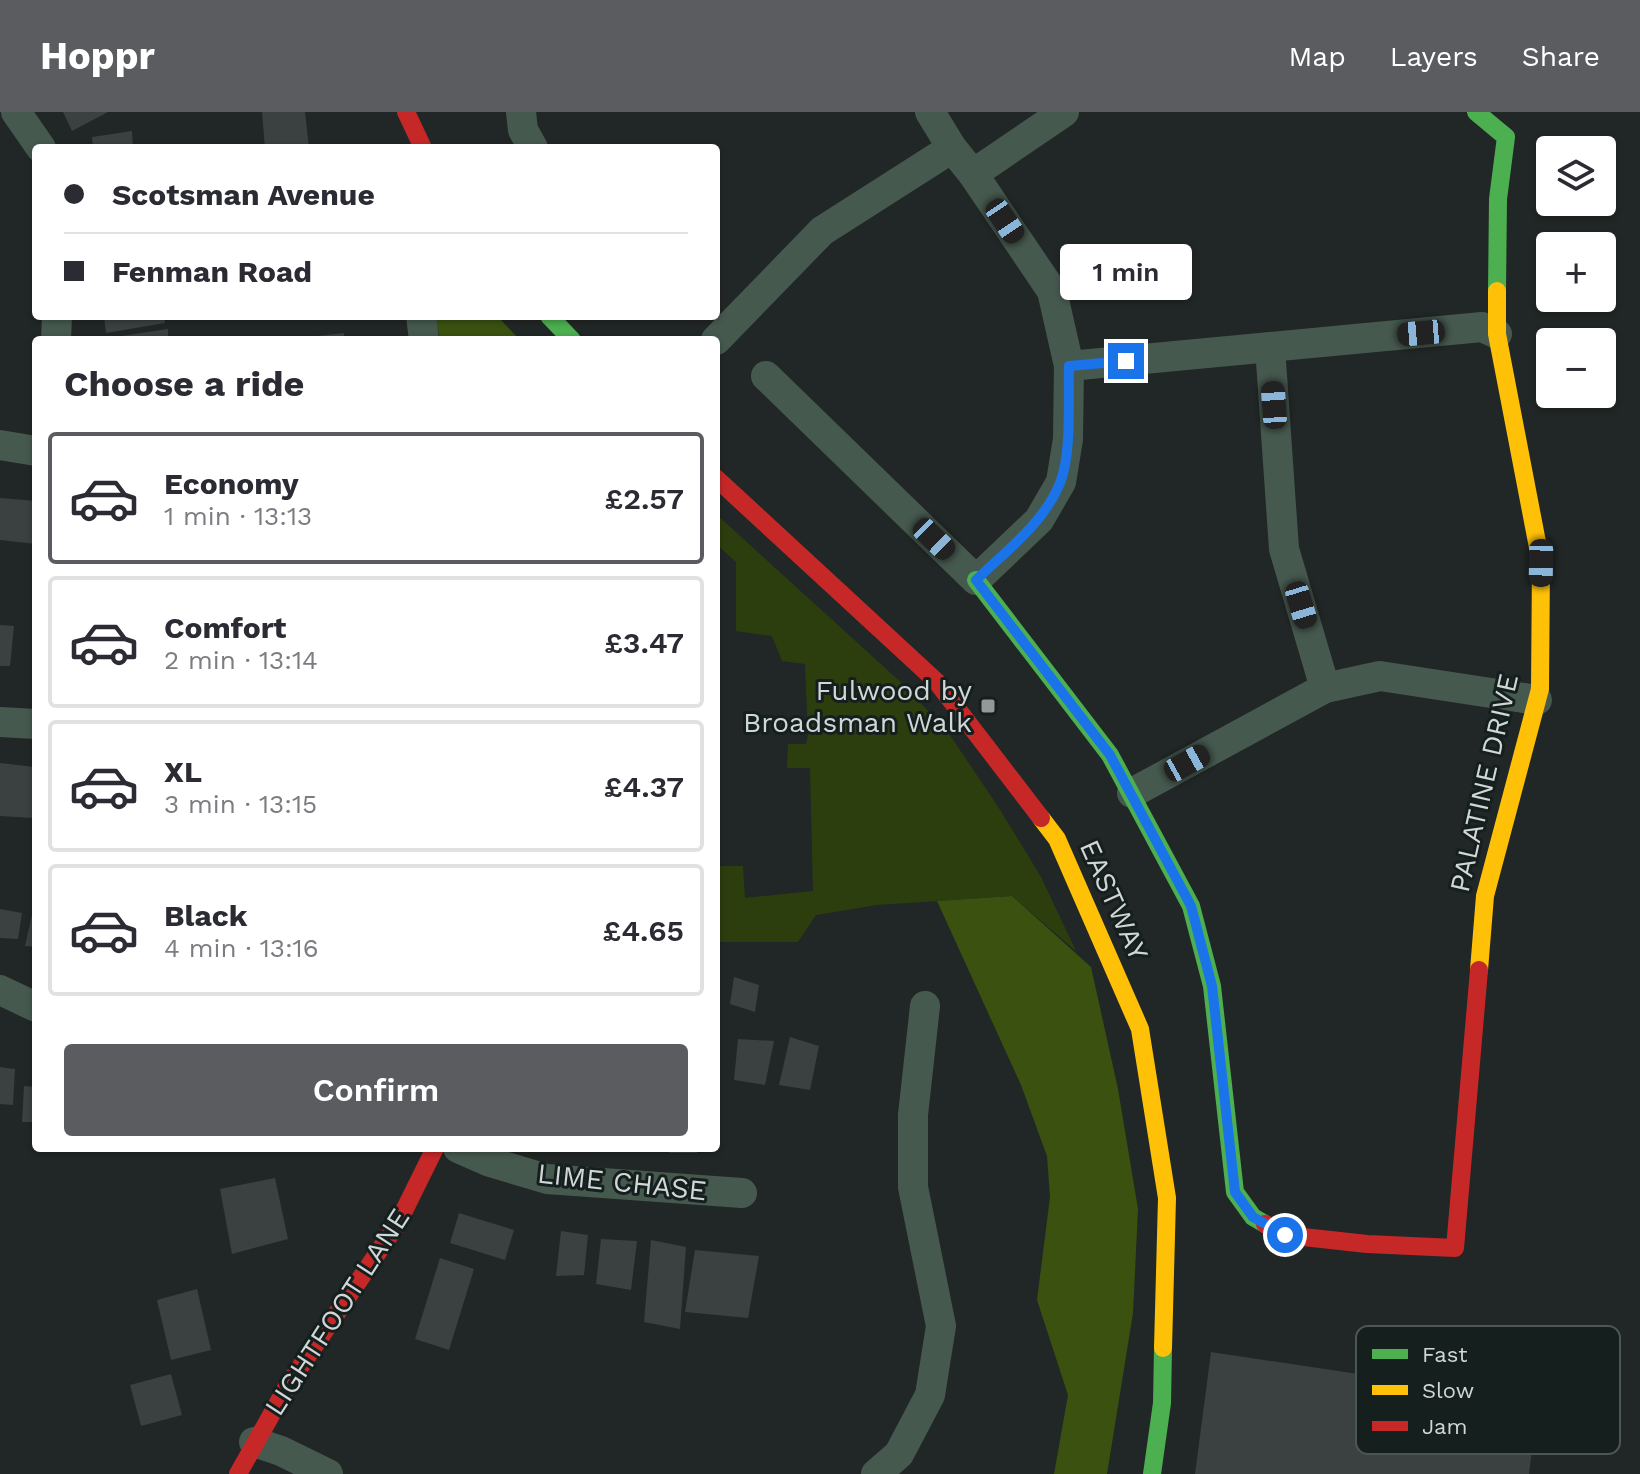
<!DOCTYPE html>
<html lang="en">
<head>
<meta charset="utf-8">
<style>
	:root { --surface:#fff; --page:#f2f2f3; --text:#2b2b33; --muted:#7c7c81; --line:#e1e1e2; --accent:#5a5c60 }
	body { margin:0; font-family:"Work Sans",sans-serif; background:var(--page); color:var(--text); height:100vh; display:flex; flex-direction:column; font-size:30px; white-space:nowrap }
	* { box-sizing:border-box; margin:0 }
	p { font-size:26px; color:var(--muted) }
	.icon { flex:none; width:44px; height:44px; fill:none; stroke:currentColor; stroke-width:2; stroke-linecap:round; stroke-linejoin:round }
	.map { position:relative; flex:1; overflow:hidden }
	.details { position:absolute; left:32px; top:224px; width:688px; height:816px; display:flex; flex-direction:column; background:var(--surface); border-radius:8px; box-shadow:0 2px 6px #0004 }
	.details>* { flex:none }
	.hud { position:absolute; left:32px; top:32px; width:688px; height:176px; border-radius:8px; box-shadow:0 2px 6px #0004; display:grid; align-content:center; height:176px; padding:0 32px; background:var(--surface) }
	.controls { position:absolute; left:1536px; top:24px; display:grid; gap:16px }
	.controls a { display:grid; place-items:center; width:80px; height:80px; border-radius:8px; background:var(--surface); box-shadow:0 2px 6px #0004; font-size:40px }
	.end { position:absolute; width:36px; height:36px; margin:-18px; border:10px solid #1a73e8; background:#fff; box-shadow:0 0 0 4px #fff }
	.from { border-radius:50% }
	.bubble { position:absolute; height:56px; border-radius:8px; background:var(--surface); box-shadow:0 2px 6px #0004; font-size:26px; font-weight:600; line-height:56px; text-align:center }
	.car { position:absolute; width:24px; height:48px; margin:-24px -12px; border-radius:10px; box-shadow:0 0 6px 2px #0007; background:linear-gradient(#222 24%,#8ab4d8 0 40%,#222 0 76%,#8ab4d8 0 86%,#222 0) }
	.hud b { display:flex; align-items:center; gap:28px; height:76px; font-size:30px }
	.hud b+b { border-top:2px solid var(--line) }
	.hud i { width:20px; height:20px; background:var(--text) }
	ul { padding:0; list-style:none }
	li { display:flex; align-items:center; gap:24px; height:132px; margin:0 16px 12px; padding:0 16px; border:4px solid var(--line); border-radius:8px }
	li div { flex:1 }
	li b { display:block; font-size:30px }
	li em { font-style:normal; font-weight:600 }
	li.active { border-color:var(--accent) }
	li>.icon { width:72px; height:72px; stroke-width:1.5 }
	h2 { padding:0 32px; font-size:36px; line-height:96px }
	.action { display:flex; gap:16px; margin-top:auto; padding:16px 32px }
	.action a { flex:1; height:92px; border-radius:8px; background:var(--accent); color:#fff; font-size:32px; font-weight:600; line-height:92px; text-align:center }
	header { display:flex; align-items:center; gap:48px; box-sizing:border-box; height:112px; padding:0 40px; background:var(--accent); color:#fff }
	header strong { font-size:38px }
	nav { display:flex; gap:44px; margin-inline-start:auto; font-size:28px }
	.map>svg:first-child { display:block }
</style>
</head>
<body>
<header>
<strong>Hoppr</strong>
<nav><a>Map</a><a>Layers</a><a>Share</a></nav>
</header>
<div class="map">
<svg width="1640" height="1362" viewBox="0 0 1640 1362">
	<rect width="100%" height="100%" fill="#212726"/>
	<polygon fill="#2d3e0e" points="716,402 906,575 949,622 997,693 1041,765 1076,839 1012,784 877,793 816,803 798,830 716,830 716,754 743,754 745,786 813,779 810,656 787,656 788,632 806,632 808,624 805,552 782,549 772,524 736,519 736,450 716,432"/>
	<g fill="#3b5110">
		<polygon points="435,204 497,204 520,228 440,228"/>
		<polygon points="1012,784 1091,855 1118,977 1138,1097 1133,1201 1107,1362 1054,1362 1068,1283 1037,1188 1050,1085 1047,1044 1021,973 937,789"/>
	</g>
	<g fill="#3b4040">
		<polygon points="63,0 108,0 72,19"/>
		<polygon points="262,0 305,0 309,36 265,36"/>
		<polygon points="132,19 133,36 93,36 92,25"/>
		<polygon points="104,204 164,204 165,211 106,221"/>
		<polygon points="168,217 168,228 108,228 108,226"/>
		<polygon points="344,221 344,228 299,228 299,226"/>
		<polygon points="0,386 36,389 36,432 0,428"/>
		<polygon points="0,513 14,514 10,554 0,554"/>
		<polygon points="0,651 35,655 33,706 0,704"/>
		<polygon points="35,789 36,835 25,834"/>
		<polygon points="0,797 22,801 18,827 0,826"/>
		<polygon points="734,865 759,873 755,900 730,892"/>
		<polygon points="790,925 819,934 810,978 779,973"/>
		<polygon points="738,927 774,929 765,973 734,968"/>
		<polygon points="0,955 15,957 13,993 0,992"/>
		<polygon points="24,974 36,975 36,1010 22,1010"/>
		<polygon points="670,1036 698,1036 697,1041 669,1041"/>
		<polygon points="275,1066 288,1127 232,1142 220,1077"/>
		<polygon points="459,1101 514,1118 505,1148 450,1131"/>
		<polygon points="561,1119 588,1123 584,1163 556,1164"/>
		<polygon points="601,1127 637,1129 631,1178 596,1172"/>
		<polygon points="651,1128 686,1135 680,1217 644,1210"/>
		<polygon points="695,1138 759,1144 748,1206 685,1200"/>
		<polygon points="440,1146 474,1157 449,1238 415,1227"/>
		<polygon points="197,1177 211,1238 171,1248 157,1188"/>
		<polygon points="1211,1240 1538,1289 1529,1362 1195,1362"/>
		<polygon points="171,1262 182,1303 141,1314 130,1273"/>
	</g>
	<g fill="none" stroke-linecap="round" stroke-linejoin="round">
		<g stroke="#46594f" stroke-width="30">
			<polyline points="16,0 41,36"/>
			<polyline points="521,0 523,18 533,36"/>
			<polyline points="973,62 1064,0"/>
			<polyline points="421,204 424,228"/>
			<polyline points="56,228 57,204"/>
			<polyline points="716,228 822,119 952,36"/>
			<polyline points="1270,235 1284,437 1325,576"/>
			<polyline points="1069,254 1482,215 1497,222"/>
			<polyline points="766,264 976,468 1039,408 1061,370 1068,327 1069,254 1052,179 973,62 952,36 930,0"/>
			<polyline points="0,333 36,339"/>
			<polyline points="0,610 36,612"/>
			<polyline points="1132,681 1325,576 1380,564 1537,588"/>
			<polyline points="0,878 36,895"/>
			<polyline points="458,1036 490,1050 547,1067 742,1081"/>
			<polyline points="254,1330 281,1339 328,1362"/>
			<polyline points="876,1362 899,1342 930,1283 941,1214 913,1075 913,1003 925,894"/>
		</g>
		<g stroke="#4caf50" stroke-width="18">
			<polyline points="1476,0 1506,25 1498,87 1497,179"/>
			<polyline points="549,204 572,228"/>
			<polyline points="976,468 1110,643 1191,794 1212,874 1235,1080 1253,1105 1265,1112"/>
			<polyline points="1152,1362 1162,1291 1163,1236"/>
		</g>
		<g stroke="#ffc107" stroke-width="18">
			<polyline points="1041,706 1057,727 1140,917 1167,1086 1163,1236"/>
			<polyline points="1479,858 1485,784 1540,577 1541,451 1497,222 1497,179"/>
		</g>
		<g stroke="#c62828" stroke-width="18">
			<polyline points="406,0 423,36"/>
			<polyline points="716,366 936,569 1041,706"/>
			<polyline points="1265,1112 1285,1123 1367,1132 1455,1136 1479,858"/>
			<polyline points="238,1362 288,1273 398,1111 435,1036"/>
		</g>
	</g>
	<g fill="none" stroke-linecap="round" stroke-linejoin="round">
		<path stroke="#1a73e8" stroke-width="10" d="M1126,249l-57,5c-1,33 3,87 -9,117 -16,40 -54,68 -84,97l134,175 81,151 21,80 23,206 18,25 32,18"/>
	</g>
	<rect fill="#939998" stroke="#151f1e" stroke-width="3" x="980" y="586" width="16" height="16" rx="4"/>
	<g text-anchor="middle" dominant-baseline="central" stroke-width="6" stroke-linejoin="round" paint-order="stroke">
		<g font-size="28" fill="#d0d7d6" stroke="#151f1e" text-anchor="end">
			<text x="972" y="578">Fulwood by<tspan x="972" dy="32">Broadsman Walk</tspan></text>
		</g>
		<g font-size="28" fill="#d0d7d6" stroke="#151f1e">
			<text transform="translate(1484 671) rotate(-77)">PALATINE DRIVE</text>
			<text transform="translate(1114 788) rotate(66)">EASTWAY</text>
			<text transform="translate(622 1070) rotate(6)">LIME CHASE</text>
			<text transform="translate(337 1200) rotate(-57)">LIGHTFOOT LANE</text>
		</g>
	</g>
	<rect x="1356" y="1214" width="264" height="128" rx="12" fill="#151f1e" stroke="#4d5655" stroke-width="2"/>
	<rect x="1372" y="1237" width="36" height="10" fill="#4caf50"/>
	<rect x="1372" y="1273" width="36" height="10" fill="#ffc107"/>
	<rect x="1372" y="1309" width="36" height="10" fill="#c62828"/>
	<g font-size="22" fill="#d0d7d6">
		<text x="1422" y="1250">Fast</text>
		<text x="1422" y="1286">Slow</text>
		<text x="1422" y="1322">Jam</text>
	</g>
</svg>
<div class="controls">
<a><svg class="icon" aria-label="layers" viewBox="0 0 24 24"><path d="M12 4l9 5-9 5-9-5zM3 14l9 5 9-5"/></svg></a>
<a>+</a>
<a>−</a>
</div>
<i class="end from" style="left:1285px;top:1123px"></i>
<i class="end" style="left:1126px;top:249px"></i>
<div class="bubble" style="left:1060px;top:132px;width:132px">1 min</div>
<i class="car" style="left:1005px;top:109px;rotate:146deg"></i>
<i class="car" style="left:1421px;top:221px;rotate:265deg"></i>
<i class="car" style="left:1274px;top:293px;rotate:356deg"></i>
<i class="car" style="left:934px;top:427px;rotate:134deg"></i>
<i class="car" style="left:1541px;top:451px;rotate:181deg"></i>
<i class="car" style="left:1301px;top:493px;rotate:163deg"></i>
<i class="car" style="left:1187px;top:651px;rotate:61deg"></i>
<div class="hud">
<b><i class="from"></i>Scotsman Avenue</b>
<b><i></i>Fenman Road</b>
</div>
<section class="details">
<h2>Choose a ride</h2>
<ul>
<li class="active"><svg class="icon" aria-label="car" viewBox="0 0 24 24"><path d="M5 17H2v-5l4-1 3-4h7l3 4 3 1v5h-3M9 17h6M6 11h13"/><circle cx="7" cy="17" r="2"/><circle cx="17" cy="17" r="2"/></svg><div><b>Economy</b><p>1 min · 13:13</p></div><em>£2.57</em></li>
<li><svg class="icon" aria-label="car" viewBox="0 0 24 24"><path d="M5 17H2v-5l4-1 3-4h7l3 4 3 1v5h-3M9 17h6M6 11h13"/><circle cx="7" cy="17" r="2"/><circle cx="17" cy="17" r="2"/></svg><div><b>Comfort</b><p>2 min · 13:14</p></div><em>£3.47</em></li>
<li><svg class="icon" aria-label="car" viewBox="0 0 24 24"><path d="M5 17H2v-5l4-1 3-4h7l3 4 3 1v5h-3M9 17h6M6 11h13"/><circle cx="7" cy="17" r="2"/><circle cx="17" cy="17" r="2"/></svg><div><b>XL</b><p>3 min · 13:15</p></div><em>£4.37</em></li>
<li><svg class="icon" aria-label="car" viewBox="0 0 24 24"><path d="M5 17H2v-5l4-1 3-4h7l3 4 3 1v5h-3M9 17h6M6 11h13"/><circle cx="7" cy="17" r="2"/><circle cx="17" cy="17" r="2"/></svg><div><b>Black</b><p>4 min · 13:16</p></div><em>£4.65</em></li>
</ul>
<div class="action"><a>Confirm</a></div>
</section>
</div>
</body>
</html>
